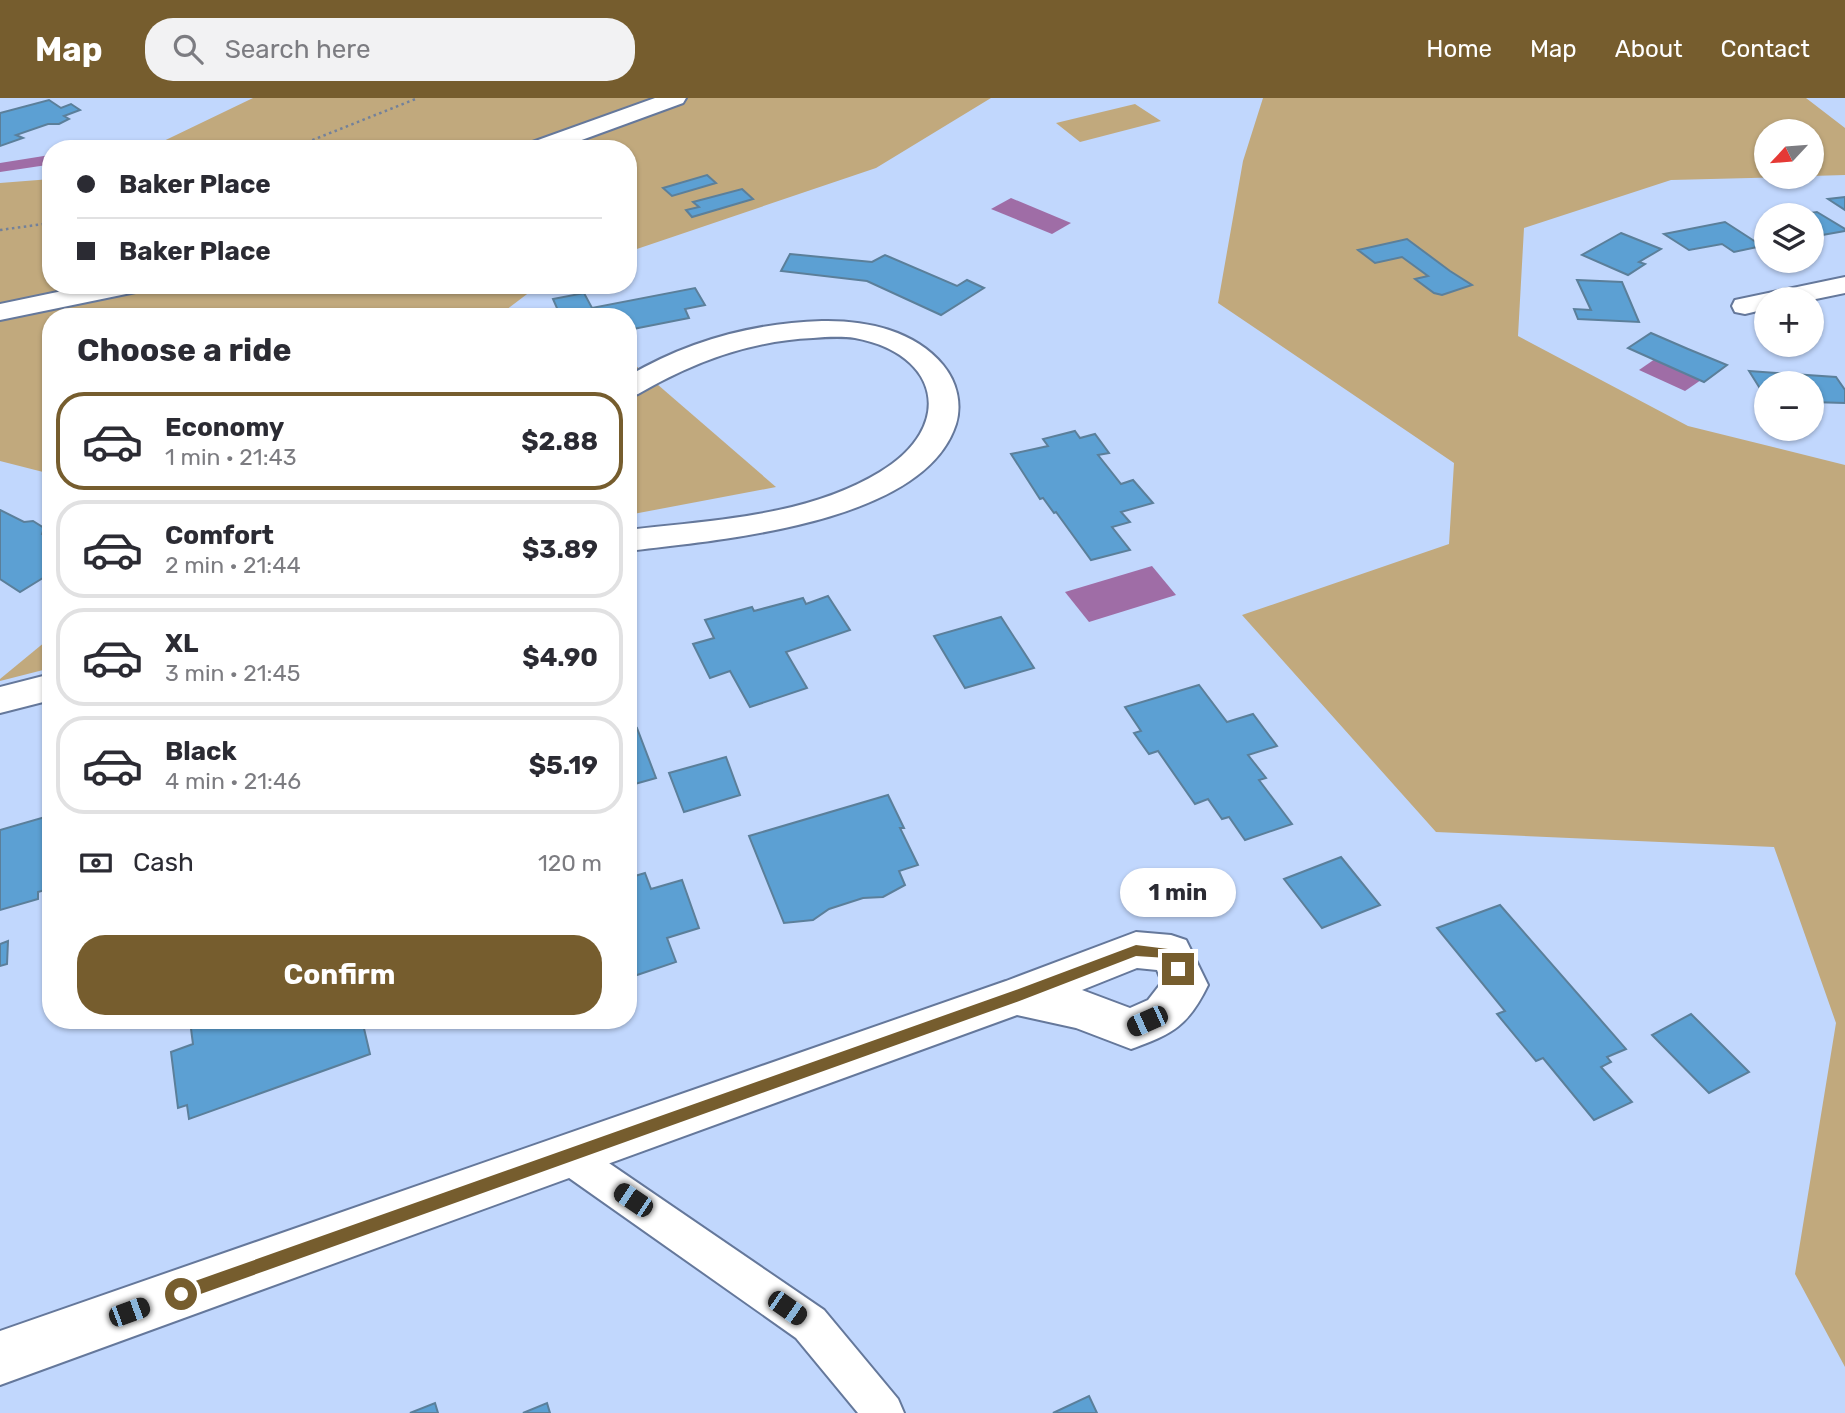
<!DOCTYPE html>
<html lang="en">
<head>
<meta charset="utf-8">
<style>
	:root { --surface:#fff; --page:#f2f2f3; --text:#2b2b33; --muted:#7c7c81; --line:#e1e1e2; --accent:#765d2e }
	body { margin:0; font-family:Rubik,sans-serif; background:var(--page); color:var(--text); height:100vh; display:flex; flex-direction:column; font-size:26px; white-space:nowrap }
	* { box-sizing:border-box; margin:0 }
	p { font-size:23px; color:var(--muted) }
	.icon { flex:none; width:38px; height:38px; fill:none; stroke:currentColor; stroke-width:2; stroke-linecap:round; stroke-linejoin:round }
	.map { position:relative; flex:1; overflow:hidden }
	.panel { position:absolute; left:42px; top:210px; width:595px; height:721px; display:flex; flex-direction:column; background:var(--surface); border-radius:28px; box-shadow:0 2px 5px #0004 }
	.panel>* { flex:none }
	.guide { position:absolute; left:42px; top:42px; width:595px; height:154px; border-radius:28px; box-shadow:0 2px 5px #0004; display:grid; align-content:center; height:154px; padding:0 35px; background:var(--surface) }
	.needle { width:46px; rotate:244deg }
	.fabs { position:absolute; left:1754px; top:21px; display:grid; gap:14px }
	.fabs a { display:grid; place-items:center; width:70px; height:70px; border-radius:50%; background:var(--surface); box-shadow:0 2px 5px #0004; font-size:35px }
	.end { position:absolute; width:32px; height:32px; margin:-16px; border:9px solid #765d2e; background:#fff; box-shadow:0 0 0 4px #fff }
	.from { border-radius:50% }
	.bubble { position:absolute; height:49px; border-radius:24px; background:var(--surface); box-shadow:0 2px 5px #0004; font-size:23px; font-weight:700; line-height:49px; text-align:center }
	.car { position:absolute; width:21px; height:42px; margin:-21px -10px; border-radius:9px; box-shadow:0 0 5px 2px #0007; background:linear-gradient(#222 24%,#8ab4d8 0 40%,#222 0 76%,#8ab4d8 0 86%,#222 0) }
	.guide b { display:flex; align-items:center; gap:24px; height:66px; font-size:26px }
	.guide b+b { border-top:2px solid var(--line) }
	.guide i { width:18px; height:18px; background:var(--text) }
	ul { padding:0; list-style:none }
	li { display:flex; align-items:center; gap:21px; height:98px; margin:0 14px 10px; padding:0 21px; border:4px solid var(--line); border-radius:28px }
	li div { flex:1 }
	li b { display:block; font-size:26px }
	li em { font-style:normal; font-weight:700 }
	li.current { border-color:var(--accent) }
	li>.icon { width:63px; height:63px; stroke-width:1.5 }
	h2 { padding:0 35px; font-size:32px; line-height:84px }
	.pay { display:flex; align-items:center; gap:18px; height:77px; padding:0 35px; font-size:26px }
	.pay p { margin-inline-start:auto }
	.action { display:flex; gap:14px; margin-top:auto; padding:14px 35px }
	.action a { flex:1; height:80px; border-radius:28px; background:var(--accent); color:#fff; font-size:28px; font-weight:700; line-height:80px; text-align:center }
	header { display:flex; align-items:center; gap:42px; box-sizing:border-box; height:98px; padding:0 35px; background:var(--accent); color:#fff }
	header strong { font-size:33px }
	nav { display:flex; gap:38px; margin-inline-start:auto; font-size:24px }
	.search { width:490px; height:63px; background:var(--page); display:flex; align-items:center; gap:18px; box-sizing:border-box; padding:0 24px; border-radius:28px; color:var(--muted); font-size:26px }
	.map>svg:first-child { display:block }
</style>
</head>
<body>
<header>
<strong>Map</strong>
<div class="search"><svg class="icon" aria-label="search" viewBox="0 0 24 24"><circle cx="10" cy="10" r="6"/><path d="M15 15l6 6"/></svg>Search here</div>
<nav><a>Home</a><a>Map</a><a>About</a><a>Contact</a></nav>
</header>
<div class="map">
<svg width="1845" height="1315" viewBox="0 0 1845 1315">
	<rect width="100%" height="100%" fill="#c1d7fd"/>
	<g fill="#c1a97d">
		<polygon points="253,0 991,0 876,70 628,154 628,51 147,51"/>
		<polygon points="1263,0 1806,0 1845,30 1845,77 1811,78 1811,33 1766,33 1766,79 1791,79 1671,82 1524,130 1518,238 1688,328 1845,367 1845,1269 1795,1176 1836,925 1774,749 1436,734 1242,517 1449,446 1454,365 1218,205 1243,63"/>
		<polygon points="1135,6 1161,23 1080,44 1056,25"/>
		<polygon points="51,81 51,187 539,187 497,219 51,219 51,376 0,363 0,85"/>
		<polygon points="635,267 776,389 628,417 628,269"/>
		<polygon points="51,539 51,570 0,583 0,581"/>
	</g>
	<g fill="#9f6da6">
		<polygon points="50,57 47,67 0,74 0,65"/>
		<polygon points="1011,100 1071,125 1052,136 991,111"/>
		<polygon points="1655,261 1701,282 1685,293 1639,272"/>
		<polygon points="1152,468 1176,497 1089,524 1065,494"/>
	</g>
	<g fill="#5ca0d3" stroke="#5b7f9a" stroke-width="2">
		<polygon points="49,2 61,10 71,6 80,12 64,18 69,21 59,26 48,26 16,37 23,40 0,48 0,15"/>
		<polygon points="707,77 716,85 672,98 663,90"/>
		<polygon points="742,91 753,101 692,119 686,112 699,109 693,104"/>
		<polygon points="1845,99 1845,112 1828,101"/>
		<polygon points="1817,114 1845,131 1845,133 1811,139 1811,117 1796,117"/>
		<polygon points="1725,124 1762,148 1734,154 1722,146 1689,152 1664,136"/>
		<polygon points="1621,135 1661,151 1639,164 1645,166 1628,177 1582,157"/>
		<polygon points="1407,141 1450,173 1472,187 1442,197 1434,195 1415,181 1428,178 1402,159 1375,165 1358,152"/>
		<polygon points="790,156 872,164 885,157 957,188 967,182 984,190 941,217 867,183 781,173"/>
		<polygon points="1577,182 1622,184 1639,224 1578,221 1574,211 1591,212"/>
		<polygon points="695,190 705,207 685,211 689,220 628,232 628,219 550,219 560,217 553,201 584,195 592,210"/>
		<polygon points="1651,235 1688,251 1727,267 1704,284 1628,250"/>
		<polygon points="1749,273 1836,279 1845,292 1845,305 1811,304 1811,285 1766,285 1766,300"/>
		<polygon points="1075,333 1080,340 1095,336 1109,355 1098,357 1121,386 1133,382 1153,405 1121,414 1130,424 1112,429 1130,452 1091,462 1056,414 1054,415 1043,400 1040,401 1011,356 1048,348 1043,341"/>
		<polygon points="0,412 24,424 33,423 44,430 42,436 51,441 51,475 20,494 0,481"/>
		<polygon points="828,498 850,532 786,554 807,590 750,609 730,573 710,580 693,546 714,540 705,522 752,509 754,513 803,500 806,506"/>
		<polygon points="1001,519 1034,570 965,590 934,538"/>
		<polygon points="1199,587 1227,624 1253,616 1277,648 1248,657 1266,680 1259,682 1292,726 1245,742 1229,719 1222,721 1208,701 1195,706 1158,653 1149,656 1134,635 1141,633 1125,609"/>
		<polygon points="637,630 656,680 628,688 628,633"/>
		<polygon points="726,659 740,697 684,714 669,675"/>
		<polygon points="888,697 904,730 900,730 918,767 899,773 905,787 883,799 863,800 829,811 813,822 784,825 749,738"/>
		<polygon points="45,719 46,727 51,726 51,754 46,755 45,792 38,794 38,801 0,812 0,732"/>
		<polygon points="1341,759 1380,807 1322,830 1284,781"/>
		<polygon points="645,775 651,791 682,782 699,830 667,840 676,864 628,880 628,780"/>
		<polygon points="1500,807 1626,951 1607,959 1611,964 1601,969 1632,1004 1594,1022 1543,960 1536,963 1497,916 1505,913 1437,830"/>
		<polygon points="8,843 7,866 0,868 0,846"/>
		<polygon points="1691,916 1749,974 1709,995 1652,937"/>
		<polygon points="362,922 370,956 189,1021 187,1007 178,1010 171,954 193,946 190,923"/>
		<polygon points="1089,1298 1097,1315 1053,1315"/>
		<polygon points="435,1305 438,1315 410,1315"/>
		<polygon points="547,1305 550,1315 523,1315"/>
	</g>
	<g fill="none" stroke-linecap="round" stroke-linejoin="round">
		<g stroke="#65789b" stroke-width="4">
			<polygon id="lane" points="568,1041 581,1046 824,1212 898,1301 904,1315 858,1315 796,1240 555,1070 550,1058 555,1046"/>
		</g>
		<g stroke="#65789b" stroke-width="4">
			<g id="street">
				<polygon points="1845,179 1845,195 1811,202 1766,201 1766,211 1745,216 1735,214 1732,208 1735,202"/>
				<path d="M822,223c43,-1 92,9 121,44 14,17 19,39 13,59 -32,101 -240,116 -328,127v-21c84,-10 178,-13 252,-58 75,-45 61,-118 -25,-134 -14,-2 -29,-1 -42,0 -64,3 -120,24 -175,56l-10,3v-21c60,-35 125,-53 194,-55z"/>
				<polygon points="51,576 51,602 0,615 0,589"/>
				<path d="M1136,834l35,3 15,5 22,45c-20,41 -35,49 -77,64l-55,-21 -59,-13 -1017,370v-54l1006,-350zM1137,870l20,2 5,12 -14,18 -18,8 -48,-18z"/>
			</g>
		</g>
		<g stroke="#65789b" stroke-width="4">
			<g id="secondary">
				<polygon points="655,0 686,0 683,5 557,51 524,51 527,46"/>
				<polygon points="91,187 144,187 140,193 131,195 0,222 0,206"/>
			</g>
		</g>
		<g stroke="#72819b" stroke-width="2.5" stroke-dasharray="2.5 3.5" stroke-linecap="butt">
			<polyline points="290,51 418,0"/>
			<polyline points="0,132 51,125"/>
		</g>
		<use href="#lane" fill="#fff" fill-rule="evenodd"/>
		<use href="#street" fill="#fff" fill-rule="evenodd"/>
		<use href="#secondary" fill="#fff" fill-rule="evenodd"/>
	</g>
	<polygon fill="#765d2e" points="1136,847 1176,852 1185,871 1183,875 1174,875 1167,860 1136,858 1022,902 181,1203 175,1201 173,1196 175,1190 181,1188 1013,893"/>
</svg>
<div class="fabs">
<a><svg class="needle" viewBox="-14 -14 28 28"><path d="M0-13l5 13h-10z" fill="#e53935"/><path d="M0 13l5-13h-10z" fill="#7c7c81"/></svg></a>
<a><svg class="icon" aria-label="layers" viewBox="0 0 24 24"><path d="M12 4l9 5-9 5-9-5zM3 14l9 5 9-5"/></svg></a>
<a>+</a>
<a>−</a>
</div>
<i class="end from" style="left:181px;top:1196px"></i>
<i class="end" style="left:1178px;top:871px"></i>
<div class="bubble" style="left:1120px;top:770px;width:116px">1 min</div>
<i class="car" style="left:1147px;top:923px;rotate:246deg"></i>
<i class="car" style="left:633px;top:1102px;rotate:304deg"></i>
<i class="car" style="left:787px;top:1210px;rotate:125deg"></i>
<i class="car" style="left:129px;top:1214px;rotate:70deg"></i>
<div class="guide">
<b><i class="from"></i>Baker Place</b>
<b><i></i>Baker Place</b>
</div>
<section class="panel">
<h2>Choose a ride</h2>
<ul>
<li class="current"><svg class="icon" aria-label="car" viewBox="0 0 24 24"><path d="M5 17H2v-5l4-1 3-4h7l3 4 3 1v5h-3M9 17h6M6 11h13"/><circle cx="7" cy="17" r="2"/><circle cx="17" cy="17" r="2"/></svg><div><b>Economy</b><p>1 min · 21:43</p></div><em>$2.88</em></li>
<li><svg class="icon" aria-label="car" viewBox="0 0 24 24"><path d="M5 17H2v-5l4-1 3-4h7l3 4 3 1v5h-3M9 17h6M6 11h13"/><circle cx="7" cy="17" r="2"/><circle cx="17" cy="17" r="2"/></svg><div><b>Comfort</b><p>2 min · 21:44</p></div><em>$3.89</em></li>
<li><svg class="icon" aria-label="car" viewBox="0 0 24 24"><path d="M5 17H2v-5l4-1 3-4h7l3 4 3 1v5h-3M9 17h6M6 11h13"/><circle cx="7" cy="17" r="2"/><circle cx="17" cy="17" r="2"/></svg><div><b>XL</b><p>3 min · 21:45</p></div><em>$4.90</em></li>
<li><svg class="icon" aria-label="car" viewBox="0 0 24 24"><path d="M5 17H2v-5l4-1 3-4h7l3 4 3 1v5h-3M9 17h6M6 11h13"/><circle cx="7" cy="17" r="2"/><circle cx="17" cy="17" r="2"/></svg><div><b>Black</b><p>4 min · 21:46</p></div><em>$5.19</em></li>
</ul>
<div class="pay"><svg class="icon" aria-label="cash" viewBox="0 0 24 24"><path d="M3 7h18v10H3z"/><circle cx="12" cy="12" r="2"/></svg>Cash<p>120 m</p></div>
<div class="action"><a>Confirm</a></div>
</section>
</div>
</body>
</html>
